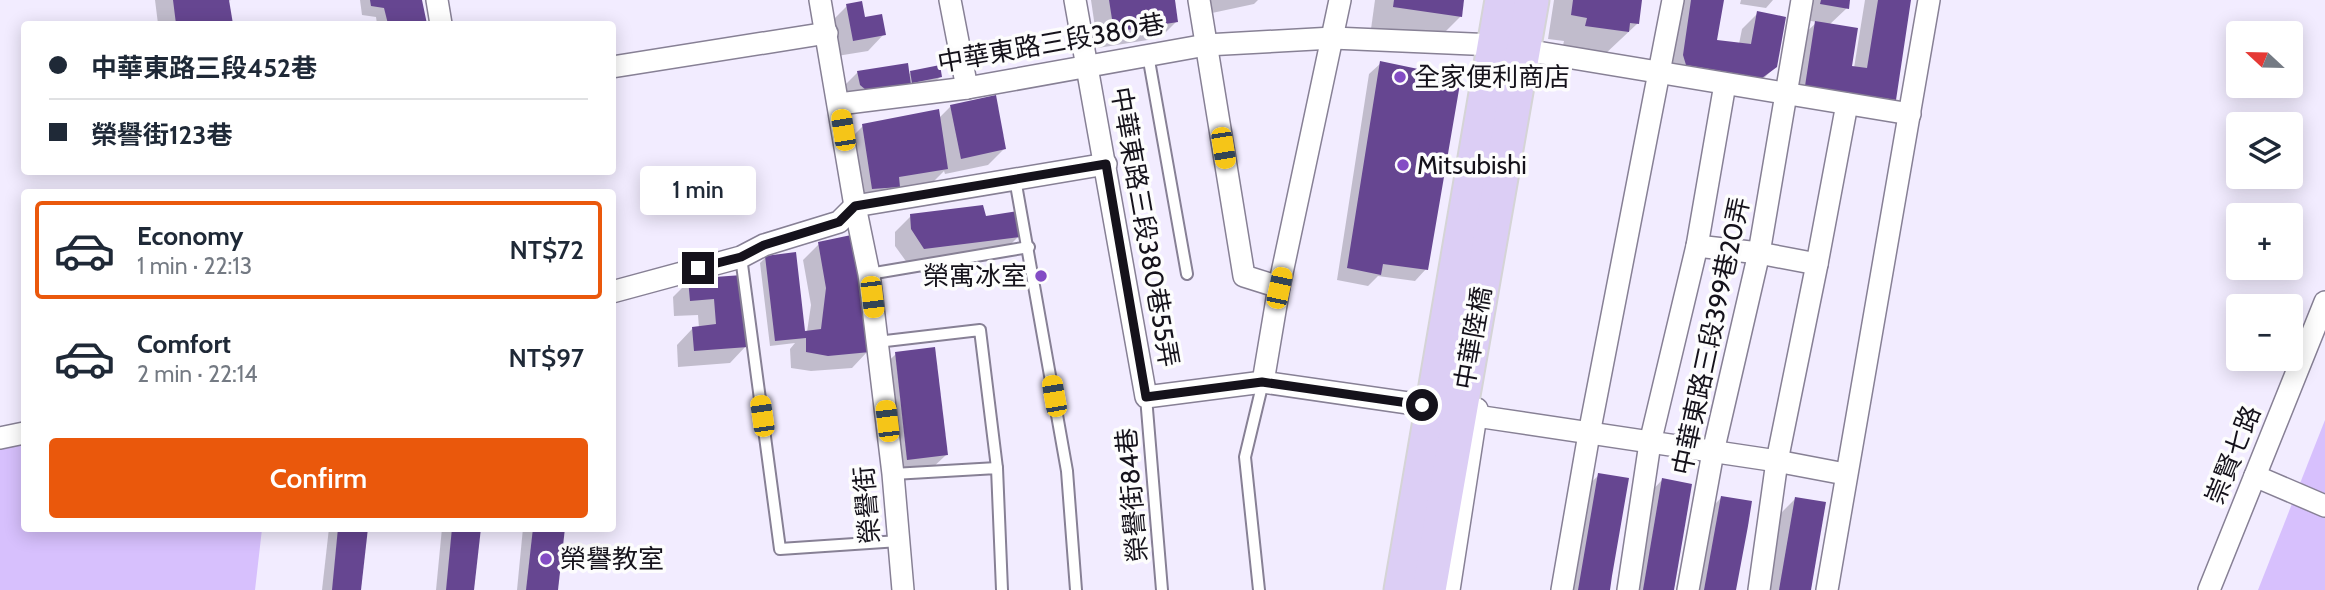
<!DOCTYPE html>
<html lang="en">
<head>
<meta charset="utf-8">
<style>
	:root { --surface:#fff; --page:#f6f6f7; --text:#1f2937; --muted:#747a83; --line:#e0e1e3; --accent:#ea580c }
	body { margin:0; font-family:Cabin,"Noto Sans TC",sans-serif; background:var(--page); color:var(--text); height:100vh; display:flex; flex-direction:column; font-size:26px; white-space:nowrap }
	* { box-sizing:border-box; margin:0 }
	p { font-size:23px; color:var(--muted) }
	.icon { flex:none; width:38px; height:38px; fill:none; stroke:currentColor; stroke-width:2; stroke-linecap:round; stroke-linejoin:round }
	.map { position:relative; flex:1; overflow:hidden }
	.drawer { position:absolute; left:21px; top:189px; width:595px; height:343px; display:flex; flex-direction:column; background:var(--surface); border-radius:7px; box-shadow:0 4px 18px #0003 }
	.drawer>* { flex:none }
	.hud { position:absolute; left:21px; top:21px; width:595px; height:154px; border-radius:7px; box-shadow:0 4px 18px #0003; display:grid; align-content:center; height:154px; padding:0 28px; background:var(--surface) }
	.needle { width:46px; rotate:292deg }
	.fabs { position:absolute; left:2226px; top:21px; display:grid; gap:14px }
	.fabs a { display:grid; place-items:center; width:77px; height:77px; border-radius:7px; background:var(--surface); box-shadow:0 4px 18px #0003; font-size:35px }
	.end { position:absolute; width:32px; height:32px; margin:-16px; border:9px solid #15121b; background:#fff; box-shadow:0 0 0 4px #fff }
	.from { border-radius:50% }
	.bubble { position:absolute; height:49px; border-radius:7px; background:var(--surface); box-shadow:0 4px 18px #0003; font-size:23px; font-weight:600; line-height:49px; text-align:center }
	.car { position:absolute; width:21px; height:42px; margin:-21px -10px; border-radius:9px; box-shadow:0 0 5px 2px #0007; background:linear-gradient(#f5c518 24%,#345 0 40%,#f5c518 0 76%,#345 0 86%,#f5c518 0) }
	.hud b { display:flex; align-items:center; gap:24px; height:66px; font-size:26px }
	.hud b+b { border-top:2px solid var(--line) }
	.hud i { width:18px; height:18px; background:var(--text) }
	ul { padding:12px 0 0; list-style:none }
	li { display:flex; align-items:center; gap:21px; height:98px; margin:0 14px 10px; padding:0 14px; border:4px solid transparent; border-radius:7px }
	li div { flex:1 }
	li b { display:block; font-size:26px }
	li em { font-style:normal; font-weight:600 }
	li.on { border-color:var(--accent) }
	li>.icon { width:63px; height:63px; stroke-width:1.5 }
	.primary-button { display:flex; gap:14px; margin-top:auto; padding:14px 28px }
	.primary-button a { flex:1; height:80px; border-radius:7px; background:var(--accent); color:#fff; font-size:28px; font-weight:600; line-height:80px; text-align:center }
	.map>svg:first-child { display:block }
</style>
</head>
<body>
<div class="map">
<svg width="2325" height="590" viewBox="0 0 2325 590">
	<rect width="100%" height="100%" fill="#f2ecff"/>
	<g fill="#d7c0fd">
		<polygon points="2325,420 2325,590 2258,590"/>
		<polygon points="24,443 24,528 262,529 255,590 0,590 0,449"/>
	</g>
	<g fill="#0003">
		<polygon points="155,0 231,0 228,1 231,24 158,24"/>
		<polygon points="360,0 420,0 425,24 377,24 376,17 362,15"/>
		<polygon points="1091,0 1173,0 1176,22 1160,38 1098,48"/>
		<polygon points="1210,0 1258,0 1254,4 1212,13"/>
		<polygon points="1375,0 1463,0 1460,17 1438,39 1371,29"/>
		<polygon points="1554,0 1640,0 1637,24 1604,55 1562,50 1564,41 1548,39"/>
		<polygon points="1678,0 1722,0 1715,41 1739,44 1742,29 1758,13 1776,66 1759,83 1667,72"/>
		<polygon points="1741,0 1773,0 1766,8 1740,4"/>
		<polygon points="1809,0 1848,0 1847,8 1829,25 1850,67 1854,68 1865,0 1910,0 1895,99 1878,115 1789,102 1799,39 1817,22 1805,20"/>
		<polygon points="847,6 884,34 868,51 837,56 831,22"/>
		<polygon points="1381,63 1426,269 1415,281 1378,276 1368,286 1337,280 1369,74"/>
		<polygon points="939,67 941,76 924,93 844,101 842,88 858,72 908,74"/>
		<polygon points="951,106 1004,149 988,165 945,174 944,171 930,185 856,205 847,142 863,126 939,118"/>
		<polygon points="911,216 985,218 1019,236 1003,252 908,264 895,246 895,232"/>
		<polygon points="819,244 868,351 852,368 811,371 791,368 790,349 795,343 770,346 760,263 766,257 804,335 807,332 811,305 803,260"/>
		<polygon points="741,276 746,346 730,363 678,367 677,345 693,328 699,328 698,315 674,316 673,297 689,281"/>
		<polygon points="896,354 946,455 929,471 891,475 879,370"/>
		<polygon points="1599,475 1608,590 1565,590 1582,491"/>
		<polygon points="1662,480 1673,590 1630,590 1646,497"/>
		<polygon points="1721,498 1734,590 1692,590 1705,514"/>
		<polygon points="1795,499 1809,590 1766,590 1779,515"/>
		<polygon points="329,528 366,528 360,590 322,590"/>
		<polygon points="442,528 479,528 473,590 436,590"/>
		<polygon points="523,528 563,528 557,590 517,590"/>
	</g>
	<g fill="#664691">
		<polygon points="173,0 229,0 233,24 176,24"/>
		<polygon points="370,0 422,0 427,24 388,24 384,8 371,6"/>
		<polygon points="1109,0 1175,0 1178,22 1114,32"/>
		<polygon points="1394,0 1464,0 1462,17 1393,7"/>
		<polygon points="1573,0 1642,0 1639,24 1630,23 1629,32 1585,26 1587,18 1571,15"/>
		<polygon points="1691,0 1724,0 1717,40 1751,44 1757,11 1786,17 1777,67 1762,78 1686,65 1683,55"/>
		<polygon points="1821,0 1850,0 1849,9 1820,4"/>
		<polygon points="1878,0 1911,0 1896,100 1805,86 1815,21 1858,28 1852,66 1867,68"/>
		<polygon points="862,1 865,17 882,14 886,35 853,41 846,4"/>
		<polygon points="1380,61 1461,78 1428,270 1383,264 1381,275 1347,268"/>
		<polygon points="908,63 911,85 866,90 860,85 857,71"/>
		<polygon points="940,65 942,77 912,83 910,71"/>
		<polygon points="996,95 1006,149 961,159 950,105"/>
		<polygon points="939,109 948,169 899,177 900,187 872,189 862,124"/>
		<polygon points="983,205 986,216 1018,211 1021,237 924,249 911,229 910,214"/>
		<polygon points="856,234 870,352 828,356 806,352 806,338 775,341 765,256 796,252 805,331 821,329 826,288 818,242"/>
		<polygon points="742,275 748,347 694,351 692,327 716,324 714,299 690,301 688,279"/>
		<polygon points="935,347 948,455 907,460 895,352"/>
		<polygon points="1598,473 1629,478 1612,576 1610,590 1578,590"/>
		<polygon points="1662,478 1692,484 1688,508 1674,590 1643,590"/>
		<polygon points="1721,496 1752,501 1748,526 1736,590 1704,590"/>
		<polygon points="1795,497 1826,502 1811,590 1779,590"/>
		<polygon points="338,528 368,528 361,590 332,590"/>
		<polygon points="452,528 481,528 474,590 446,590"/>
		<polygon points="533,528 565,528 558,590 526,590"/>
	</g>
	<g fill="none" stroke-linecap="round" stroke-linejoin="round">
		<g stroke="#878095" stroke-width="14">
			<g id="lane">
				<polyline points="1148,55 1187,274"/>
				<polyline points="1015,179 1067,471 1076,590"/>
				<polyline points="741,257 780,549 899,541"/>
				<polyline points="869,274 1029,247"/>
				<polyline points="877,342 980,330 997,468"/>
				<polyline points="1146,397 1162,590"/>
				<polyline points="893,474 997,468 1002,590"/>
				<polyline points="1259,590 1245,457 1263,382"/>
			</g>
		</g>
		<g stroke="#878095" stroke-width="24">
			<g id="street">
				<polyline points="437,0 441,24"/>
				<polyline points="820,0 855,206 869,274 893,474 903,590"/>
				<polyline points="950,0 967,88"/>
				<polyline points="1075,0 1146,397 1263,382 1422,405"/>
				<polyline points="1199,0 1244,276 1279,287"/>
				<polyline points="612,67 827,33"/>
				<polyline points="839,104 967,88 1206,45 1333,38 1495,45 1910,114"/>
				<polyline points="1697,246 1759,253 1817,264"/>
				<polyline points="612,292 741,257 764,245 839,222 855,206 1106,164"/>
				<polyline points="1263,382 1279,287 1340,0"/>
				<polyline points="1476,416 1777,461 1845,474"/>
				<polyline points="0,438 24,433"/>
				<polyline points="2255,476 2325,506"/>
				<polyline points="1449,590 1477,409"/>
				<polyline points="1562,590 1589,434 1673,0"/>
				<polyline points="1628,590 1650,443 1697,246 1725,84"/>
				<polyline points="1688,590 1713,452 1759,253 1802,0"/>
				<polyline points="1759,590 1777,461 1817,264 1847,104"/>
				<polyline points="1827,590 1929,0"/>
				<polyline points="2209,590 2325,302"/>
			</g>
		</g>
		<g stroke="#d5d4d6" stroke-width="37">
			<g id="primary">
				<polyline points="1401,590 1502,0"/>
				<polyline points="1429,590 1532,0"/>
			</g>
		</g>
		<use href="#lane" stroke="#fff" stroke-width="10"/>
		<use href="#street" stroke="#fff" stroke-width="21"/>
		<use href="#primary" stroke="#dccef5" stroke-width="33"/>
	</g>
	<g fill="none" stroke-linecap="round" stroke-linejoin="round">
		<polyline stroke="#15121b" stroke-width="9" points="698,268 741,257 764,245 839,222 855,206 1106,164 1146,397 1262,382 1422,405"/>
	</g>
	<g fill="#834cc4" stroke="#fdfdfd" stroke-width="2.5">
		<circle cx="1400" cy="77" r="7"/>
		<circle cx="1403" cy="165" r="7"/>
		<circle cx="1041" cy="276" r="7"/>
		<circle cx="546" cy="559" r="7"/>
	</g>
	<g text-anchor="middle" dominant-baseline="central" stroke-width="7" stroke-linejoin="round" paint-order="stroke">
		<g font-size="26" fill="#15121b" stroke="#fdfdfd">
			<text transform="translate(1051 43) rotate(-10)">中華東路三段380巷</text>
			<text transform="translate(1145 227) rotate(80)">中華東路三段380巷55弄</text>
			<text transform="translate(1711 336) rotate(-78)">中華東路三段399巷20弄</text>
			<text transform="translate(1473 338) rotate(-80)">中華陸橋</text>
			<text transform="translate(2233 455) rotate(-68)">崇賢七路</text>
			<text transform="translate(1132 495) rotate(-95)">榮譽街84巷</text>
			<text transform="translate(867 505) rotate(-95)">榮譽街</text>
		</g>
		<g font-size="26" fill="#15121b" stroke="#fdfdfd" text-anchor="start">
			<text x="1414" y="77">全家便利商店</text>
			<text x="1417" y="165">Mitsubishi</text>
			<text x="1027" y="276" text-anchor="end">榮寓冰室</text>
			<text x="560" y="559">榮譽教室</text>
		</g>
	</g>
</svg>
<div class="fabs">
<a><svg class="needle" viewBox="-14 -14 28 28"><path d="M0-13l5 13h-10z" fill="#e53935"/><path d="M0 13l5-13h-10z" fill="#747a83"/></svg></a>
<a><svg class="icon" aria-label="layers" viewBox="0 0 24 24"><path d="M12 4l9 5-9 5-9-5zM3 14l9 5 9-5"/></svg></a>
<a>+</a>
<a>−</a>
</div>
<i class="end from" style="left:1422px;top:405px"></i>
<i class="end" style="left:698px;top:268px"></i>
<div class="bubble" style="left:640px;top:166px;width:116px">1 min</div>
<i class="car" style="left:843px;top:130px;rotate:351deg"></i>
<i class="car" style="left:1223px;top:148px;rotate:171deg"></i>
<i class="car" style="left:1279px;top:288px;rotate:12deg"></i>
<i class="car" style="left:872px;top:297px;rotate:173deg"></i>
<i class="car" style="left:1054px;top:396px;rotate:350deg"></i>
<i class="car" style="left:762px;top:416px;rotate:352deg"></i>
<i class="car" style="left:887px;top:421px;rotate:353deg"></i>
<div class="hud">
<b><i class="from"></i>中華東路三段452巷</b>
<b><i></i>榮譽街123巷</b>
</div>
<section class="drawer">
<ul>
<li class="on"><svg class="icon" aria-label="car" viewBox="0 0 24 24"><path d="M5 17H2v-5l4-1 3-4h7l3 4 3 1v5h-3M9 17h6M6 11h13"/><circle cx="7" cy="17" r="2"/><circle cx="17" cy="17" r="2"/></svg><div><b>Economy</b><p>1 min · 22:13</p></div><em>NT$72</em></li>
<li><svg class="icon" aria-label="car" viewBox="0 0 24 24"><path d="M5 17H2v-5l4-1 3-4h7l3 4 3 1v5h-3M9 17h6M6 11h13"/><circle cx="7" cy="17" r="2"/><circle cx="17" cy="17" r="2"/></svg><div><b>Comfort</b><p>2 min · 22:14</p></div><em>NT$97</em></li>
</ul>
<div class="primary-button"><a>Confirm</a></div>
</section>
</div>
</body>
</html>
